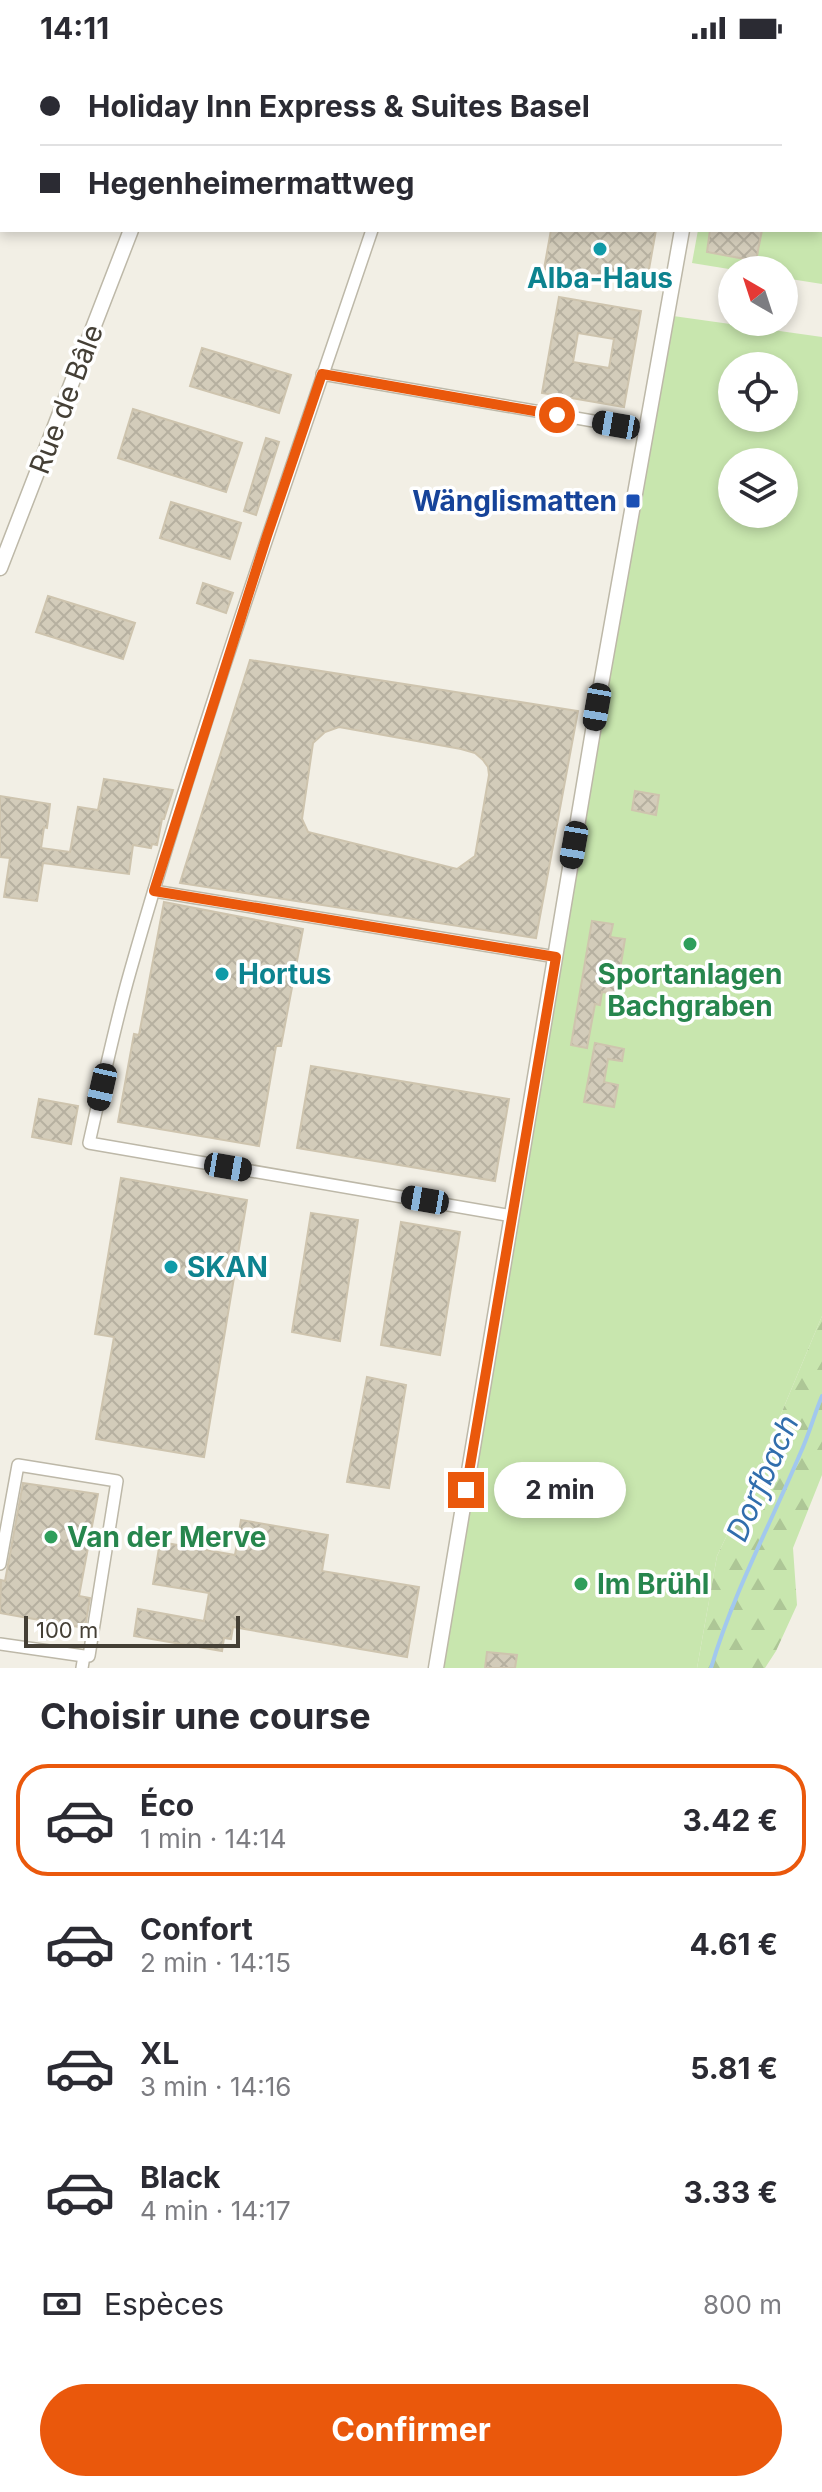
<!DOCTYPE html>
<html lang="fr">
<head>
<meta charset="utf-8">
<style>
	:root { --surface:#fff; --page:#f2f2f3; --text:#2b2b33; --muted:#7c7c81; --line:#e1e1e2; --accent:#ea580c }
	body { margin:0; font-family:Inter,sans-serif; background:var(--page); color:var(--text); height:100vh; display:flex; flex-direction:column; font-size:30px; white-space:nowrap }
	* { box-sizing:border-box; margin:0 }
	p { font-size:26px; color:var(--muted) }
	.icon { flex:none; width:44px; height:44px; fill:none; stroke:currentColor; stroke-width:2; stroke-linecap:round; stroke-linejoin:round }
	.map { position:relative; height:1612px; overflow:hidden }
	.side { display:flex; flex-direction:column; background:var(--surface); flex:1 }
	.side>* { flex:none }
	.banner { position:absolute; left:0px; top:0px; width:822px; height:176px; box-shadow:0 4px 12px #0003; display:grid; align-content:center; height:176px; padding:0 40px; background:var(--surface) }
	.needle { width:52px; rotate:321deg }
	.fabs { position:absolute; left:718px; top:200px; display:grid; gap:16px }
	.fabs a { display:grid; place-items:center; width:80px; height:80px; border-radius:50%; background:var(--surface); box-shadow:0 4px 12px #0003; font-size:40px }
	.scale { position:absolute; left:24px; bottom:20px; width:216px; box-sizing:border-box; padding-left:8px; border:4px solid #443f35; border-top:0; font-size:22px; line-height:28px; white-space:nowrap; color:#443f35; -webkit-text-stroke:6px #fff; paint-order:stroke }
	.end { position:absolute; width:36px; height:36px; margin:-18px; border:10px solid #ea580c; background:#fff; box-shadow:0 0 0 4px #fff }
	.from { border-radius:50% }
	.bubble { position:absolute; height:56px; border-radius:28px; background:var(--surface); box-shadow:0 4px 12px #0003; font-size:26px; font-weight:700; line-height:56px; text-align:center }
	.car { position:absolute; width:24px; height:48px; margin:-24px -12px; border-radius:10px; box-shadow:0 0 6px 2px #0007; background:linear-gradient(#222 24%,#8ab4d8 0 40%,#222 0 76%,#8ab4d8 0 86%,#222 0) }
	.banner b { display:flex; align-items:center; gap:28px; height:76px; font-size:30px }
	.banner b+b { border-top:2px solid var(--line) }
	.banner i { width:20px; height:20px; background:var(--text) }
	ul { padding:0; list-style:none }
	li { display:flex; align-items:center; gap:24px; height:112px; margin:0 16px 12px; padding:0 24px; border:4px solid transparent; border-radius:32px }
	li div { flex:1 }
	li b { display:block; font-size:30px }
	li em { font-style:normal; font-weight:700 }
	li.on { border-color:var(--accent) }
	li>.icon { width:72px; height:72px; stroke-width:1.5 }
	h2 { padding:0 40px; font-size:36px; line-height:96px }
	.pay { display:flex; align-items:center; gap:20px; height:88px; padding:0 40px; font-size:30px }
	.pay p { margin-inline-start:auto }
	.cta { display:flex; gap:16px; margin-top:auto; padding:16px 40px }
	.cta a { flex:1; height:92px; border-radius:48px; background:var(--accent); color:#fff; font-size:32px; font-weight:700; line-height:92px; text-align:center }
	.status { display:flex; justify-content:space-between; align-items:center; height:56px; padding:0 40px; background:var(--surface); direction:ltr }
	.status svg { height:22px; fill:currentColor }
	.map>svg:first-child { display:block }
</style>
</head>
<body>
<div class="status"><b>14:11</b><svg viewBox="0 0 49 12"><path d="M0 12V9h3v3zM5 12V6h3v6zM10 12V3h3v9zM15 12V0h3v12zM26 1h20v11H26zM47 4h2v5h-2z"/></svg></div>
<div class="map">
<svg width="822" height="1612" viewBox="0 0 822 1612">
	<defs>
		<pattern id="forest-firs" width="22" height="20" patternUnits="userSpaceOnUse" patternTransform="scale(2)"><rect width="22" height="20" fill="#c8e6ae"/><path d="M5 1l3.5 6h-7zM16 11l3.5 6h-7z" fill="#adc696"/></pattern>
		<pattern id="building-cross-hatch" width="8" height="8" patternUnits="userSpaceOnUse" patternTransform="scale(2)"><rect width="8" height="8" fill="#d3ccba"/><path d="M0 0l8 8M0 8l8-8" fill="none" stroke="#b6b0a0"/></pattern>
	</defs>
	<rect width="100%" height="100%" fill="#f2efe5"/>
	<g fill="#c8e6ae" fill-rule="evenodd">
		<polygon points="729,0 822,0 822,228 784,222 784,214 735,214 692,207 698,174 820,174 820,2 729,2"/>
		<path d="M666,259l156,22v979l-70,167 -35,73 -20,112h-261zM732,310h52v52h-52zM732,406h52v52h-52z"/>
	</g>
	<polygon fill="url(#forest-firs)" points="822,1260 822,1419 793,1492 797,1549 776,1595 765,1612 697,1612 717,1500 752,1427"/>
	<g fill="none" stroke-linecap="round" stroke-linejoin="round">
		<path stroke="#a2c8ee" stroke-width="4" d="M711,1612c22,-74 59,-143 89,-214 9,-19 14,-39 22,-58"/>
	</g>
	<g fill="url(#building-cross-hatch)" stroke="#cec4ae" stroke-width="2" fill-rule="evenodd">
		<polygon points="551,174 656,174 646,230 544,213"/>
		<polygon points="710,174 762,174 756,205 707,196"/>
		<path d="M559,241l82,14 -17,96 -82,-14zM578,277l36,6 -5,29 -36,-6z"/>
		<polygon points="202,292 291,319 279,357 190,330"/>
		<polygon points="133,353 242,387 226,436 118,402"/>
		<polygon points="266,382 279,386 256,459 244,455"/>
		<polygon points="171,446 241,467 230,503 160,482"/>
		<polygon points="203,527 233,537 226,557 197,547"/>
		<polygon points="48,540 135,567 123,603 36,576"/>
		<path d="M250,604l328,51 -42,227 -356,-55zM339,671l122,22 14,4 8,7 5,7 1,8 -14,81 -18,13 -149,-37 -6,-13 11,-76 12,-11z"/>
		<polygon points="104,723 173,734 164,763 162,763 157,789 152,788 151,792 133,789 129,818 43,807 37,845 4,841 10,802 0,801 0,740 50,748 47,772 44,771 41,792 70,796 78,751 98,754"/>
		<polygon points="635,735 659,739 656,759 632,754"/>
		<polygon points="164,846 303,873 281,990 276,990 259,1090 118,1066 134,978 139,979"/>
		<polygon points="592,865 613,868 610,881 625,883 616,938 602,936 600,949 595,948 587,992 571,989"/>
		<polygon points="595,987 624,993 622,1005 608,1003 604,1026 618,1029 614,1051 584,1046"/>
		<polygon points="311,1010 509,1043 495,1125 297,1092"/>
		<polygon points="39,1043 78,1050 71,1088 32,1081"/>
		<polygon points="121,1122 247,1144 204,1401 96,1383 114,1281 95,1278"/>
		<polygon points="311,1157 358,1164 340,1285 292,1276"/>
		<polygon points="401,1166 460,1176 440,1299 381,1289"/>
		<polygon points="367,1321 406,1329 389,1432 347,1426"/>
		<polygon points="23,1427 98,1438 79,1540 90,1542 85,1572 0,1557 1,1524 5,1525"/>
		<polygon points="241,1464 328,1479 322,1515 419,1531 407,1601 233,1571 231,1583 224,1582 222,1595 134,1580 138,1553 204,1565 209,1537 153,1528 160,1486 235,1499"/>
		<polygon points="487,1596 517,1599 515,1612 485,1612"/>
	</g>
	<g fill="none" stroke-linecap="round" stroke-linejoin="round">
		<g stroke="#bdb8a8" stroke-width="14">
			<g id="minor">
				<path d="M372,174c-83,246 -171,492 -242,742 -16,56 -28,114 -41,171l423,73"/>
				<polyline points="322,318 645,374"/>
				<polyline points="154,835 556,901"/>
				<polyline points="0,1508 18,1409 117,1425 89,1600"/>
				<polyline points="0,1588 84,1600 82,1612"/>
			</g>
		</g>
		<g stroke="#bdb8a8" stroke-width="17">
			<g id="tertiary">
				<polyline points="198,2 199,0"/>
				<polyline points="710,2 711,0"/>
				<polyline points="0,512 131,174"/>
				<polyline points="436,1612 597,651 682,174"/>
			</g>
		</g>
		<use href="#minor" stroke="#fff" stroke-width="11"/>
		<use href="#tertiary" stroke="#fff" stroke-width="14"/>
	</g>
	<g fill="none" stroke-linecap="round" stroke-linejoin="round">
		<polyline stroke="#ea580c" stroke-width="10" points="466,1434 556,901 154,835 267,480 322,318 557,359"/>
	</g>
	<g fill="#0f9aa8" stroke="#fff" stroke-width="3">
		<circle cx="600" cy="193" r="8"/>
		<circle cx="222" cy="918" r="8"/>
		<circle cx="171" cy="1211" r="8"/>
	</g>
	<rect fill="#1a4fb4" stroke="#fff" stroke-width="3" x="625" y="437" width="16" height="16" rx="4"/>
	<g fill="#2e9e5b" stroke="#fff" stroke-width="3">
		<circle cx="690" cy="888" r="8"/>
		<circle cx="51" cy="1481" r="8"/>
		<circle cx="581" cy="1528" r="8"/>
	</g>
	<g text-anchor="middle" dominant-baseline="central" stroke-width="7" stroke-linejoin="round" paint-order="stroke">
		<g font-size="28" font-weight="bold" fill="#0d838f" stroke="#fff" text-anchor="start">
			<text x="600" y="222" text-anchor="middle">Alba-Haus</text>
			<text x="238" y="918">Hortus</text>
			<text x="187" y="1211">SKAN</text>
		</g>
		<g font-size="28" fill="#443f35" stroke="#fff">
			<text transform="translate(66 343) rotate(-69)">Rue de Bâle</text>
		</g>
		<g font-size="28" font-weight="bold" fill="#164399" stroke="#fff" text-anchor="end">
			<text x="617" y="445">Wänglismatten</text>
		</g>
		<g font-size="28" font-weight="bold" fill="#27864d" stroke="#fff" text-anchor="start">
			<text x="690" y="918" text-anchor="middle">Sportanlagen<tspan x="690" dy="32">Bachgraben</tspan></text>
			<text x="67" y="1481">Van der Merve</text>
			<text x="597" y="1528">Im Brühl</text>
		</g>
		<g font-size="30" font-style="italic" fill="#316ead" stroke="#fff">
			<text transform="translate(762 1422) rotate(-66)">Dorfbach</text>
		</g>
	</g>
</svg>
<div class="fabs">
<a><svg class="needle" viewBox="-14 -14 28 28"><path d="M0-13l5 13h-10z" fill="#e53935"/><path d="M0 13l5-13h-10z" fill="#7c7c81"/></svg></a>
<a><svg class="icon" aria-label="locate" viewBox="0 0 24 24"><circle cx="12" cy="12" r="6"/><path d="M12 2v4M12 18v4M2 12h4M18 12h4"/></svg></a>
<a><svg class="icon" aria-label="layers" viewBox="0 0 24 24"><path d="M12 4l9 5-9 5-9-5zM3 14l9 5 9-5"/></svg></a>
</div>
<div class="scale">100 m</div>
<i class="end from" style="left:557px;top:359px"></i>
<i class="end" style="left:466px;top:1434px"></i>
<div class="bubble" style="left:494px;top:1406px;width:132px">2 min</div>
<i class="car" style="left:616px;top:369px;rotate:280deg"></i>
<i class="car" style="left:597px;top:651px;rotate:190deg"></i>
<i class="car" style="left:574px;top:789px;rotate:190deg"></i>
<i class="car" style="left:102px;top:1031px;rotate:193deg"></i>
<i class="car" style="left:228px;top:1111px;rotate:100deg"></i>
<i class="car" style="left:425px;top:1144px;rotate:280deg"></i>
<div class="banner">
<b><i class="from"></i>Holiday Inn Express &amp; Suites Basel</b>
<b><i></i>Hegenheimermattweg</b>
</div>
</div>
<section class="side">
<h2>Choisir une course</h2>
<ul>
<li class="on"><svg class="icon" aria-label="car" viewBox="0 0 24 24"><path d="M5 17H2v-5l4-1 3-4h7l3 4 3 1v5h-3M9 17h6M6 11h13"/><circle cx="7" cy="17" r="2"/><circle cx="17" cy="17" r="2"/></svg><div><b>Éco</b><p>1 min · 14:14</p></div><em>3.42 €</em></li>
<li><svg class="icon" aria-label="car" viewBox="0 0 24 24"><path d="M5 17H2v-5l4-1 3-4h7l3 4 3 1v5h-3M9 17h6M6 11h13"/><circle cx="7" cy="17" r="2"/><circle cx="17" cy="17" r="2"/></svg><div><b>Confort</b><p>2 min · 14:15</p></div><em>4.61 €</em></li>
<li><svg class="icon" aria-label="car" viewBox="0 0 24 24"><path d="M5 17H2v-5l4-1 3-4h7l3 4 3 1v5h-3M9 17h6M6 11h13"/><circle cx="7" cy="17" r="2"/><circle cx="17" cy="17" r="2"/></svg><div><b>XL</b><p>3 min · 14:16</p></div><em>5.81 €</em></li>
<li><svg class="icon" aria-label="car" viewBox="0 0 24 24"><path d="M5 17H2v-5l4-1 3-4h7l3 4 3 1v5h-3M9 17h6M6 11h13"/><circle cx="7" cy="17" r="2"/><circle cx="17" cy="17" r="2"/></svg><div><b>Black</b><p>4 min · 14:17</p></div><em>3.33 €</em></li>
</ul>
<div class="pay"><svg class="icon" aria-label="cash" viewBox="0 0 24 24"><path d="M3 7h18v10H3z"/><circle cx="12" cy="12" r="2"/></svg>Espèces<p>800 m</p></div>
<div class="cta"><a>Confirmer</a></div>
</section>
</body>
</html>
